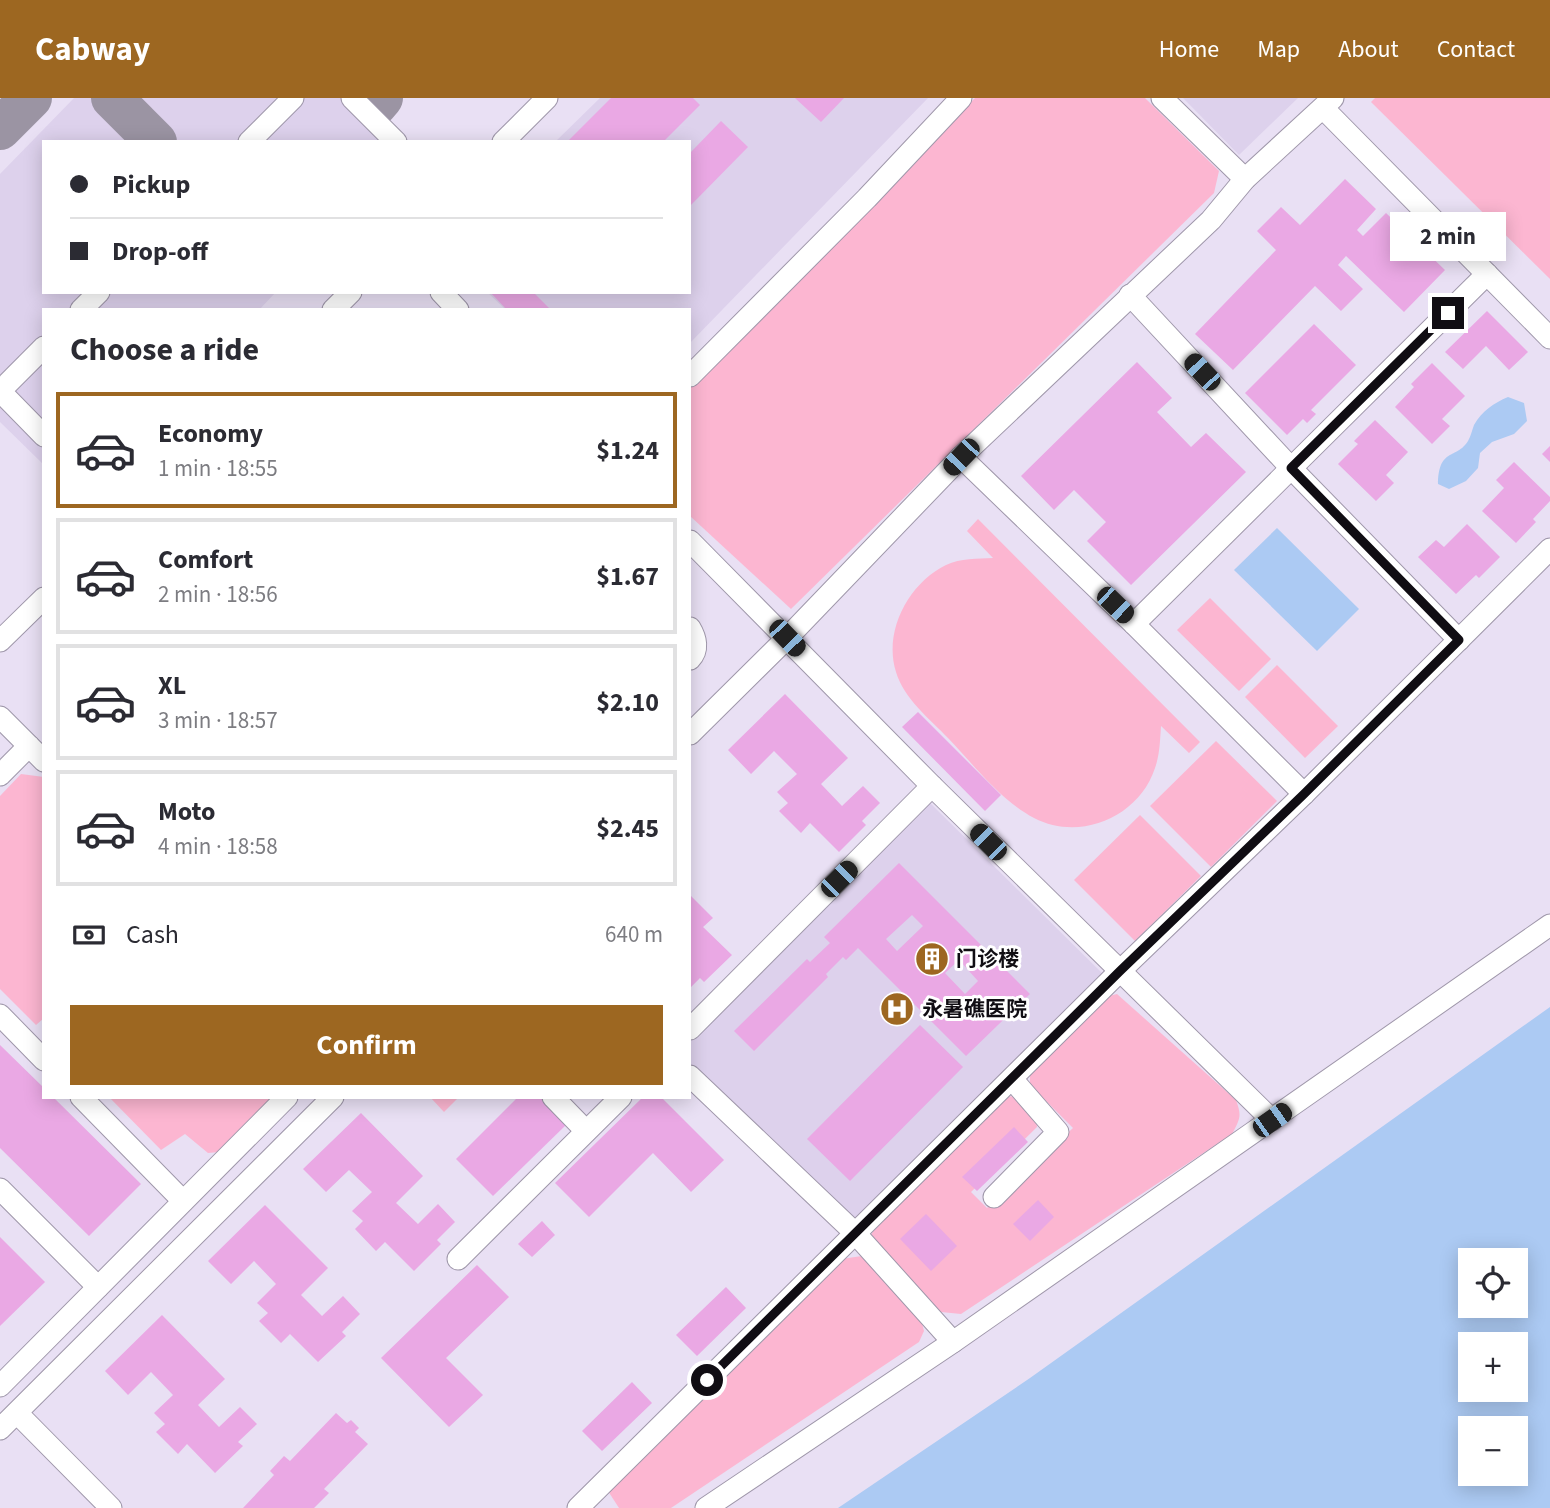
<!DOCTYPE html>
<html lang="en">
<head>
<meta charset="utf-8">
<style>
	:root { --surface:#fff; --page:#f2f2f3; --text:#2b2b33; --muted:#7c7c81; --line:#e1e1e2; --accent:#9d6721 }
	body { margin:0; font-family:"Source Sans 3","Noto Sans SC",sans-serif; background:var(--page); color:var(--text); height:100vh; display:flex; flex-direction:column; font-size:26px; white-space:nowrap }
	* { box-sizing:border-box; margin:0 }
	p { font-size:23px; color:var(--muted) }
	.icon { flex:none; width:38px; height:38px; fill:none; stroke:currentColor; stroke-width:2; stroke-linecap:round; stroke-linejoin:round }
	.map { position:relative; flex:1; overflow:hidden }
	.panel { position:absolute; left:42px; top:210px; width:649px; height:791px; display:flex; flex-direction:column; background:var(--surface); border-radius:0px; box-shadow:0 4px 18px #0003 }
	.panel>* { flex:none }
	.banner { position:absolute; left:42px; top:42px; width:649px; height:154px; border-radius:0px; box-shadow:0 4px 18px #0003; display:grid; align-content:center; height:154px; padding:0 28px; background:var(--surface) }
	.buttons { position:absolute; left:1458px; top:1150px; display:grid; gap:14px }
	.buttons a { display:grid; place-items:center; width:70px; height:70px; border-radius:0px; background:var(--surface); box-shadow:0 4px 18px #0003; font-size:35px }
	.end { position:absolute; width:32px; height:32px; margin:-16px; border:9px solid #100d13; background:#fff; box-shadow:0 0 0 4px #fff }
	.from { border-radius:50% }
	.bubble { position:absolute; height:49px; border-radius:0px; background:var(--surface); box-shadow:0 4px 18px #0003; font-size:23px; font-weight:700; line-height:49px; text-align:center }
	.car { position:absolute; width:21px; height:42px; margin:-21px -10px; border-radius:9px; box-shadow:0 0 5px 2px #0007; background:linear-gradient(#222 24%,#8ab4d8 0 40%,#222 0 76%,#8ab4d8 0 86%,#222 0) }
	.banner b { display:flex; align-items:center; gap:24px; height:66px; font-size:26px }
	.banner b+b { border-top:2px solid var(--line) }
	.banner i { width:18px; height:18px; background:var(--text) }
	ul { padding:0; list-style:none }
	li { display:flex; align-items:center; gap:21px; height:116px; margin:0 14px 10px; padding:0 14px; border:4px solid var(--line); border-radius:0px }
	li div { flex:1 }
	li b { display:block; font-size:26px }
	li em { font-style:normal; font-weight:700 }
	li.current { border-color:var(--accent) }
	li>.icon { width:63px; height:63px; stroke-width:1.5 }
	h2 { padding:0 28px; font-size:32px; line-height:84px }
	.pay { display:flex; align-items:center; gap:18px; height:77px; padding:0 28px; font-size:26px }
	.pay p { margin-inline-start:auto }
	.cta { display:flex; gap:14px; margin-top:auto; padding:14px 28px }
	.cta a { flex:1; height:80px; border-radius:0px; background:var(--accent); color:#fff; font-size:28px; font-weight:700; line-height:80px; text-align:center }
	header { display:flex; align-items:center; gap:42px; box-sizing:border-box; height:98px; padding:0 35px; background:var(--accent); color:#fff }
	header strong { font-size:33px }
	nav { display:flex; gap:38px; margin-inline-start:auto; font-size:24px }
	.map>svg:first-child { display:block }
</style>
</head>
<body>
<header>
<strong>Cabway</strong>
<nav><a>Home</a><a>Map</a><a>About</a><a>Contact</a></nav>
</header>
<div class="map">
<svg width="1550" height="1410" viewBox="0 0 1550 1410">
	<rect width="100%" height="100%" fill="#e9e0f4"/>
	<g fill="#ddd1ec">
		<polygon points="74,0 359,0 404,44 44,44 44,194 276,194 259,212 44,212 44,367 0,324 0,76"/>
		<polygon points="600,0 928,0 690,245 690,212 506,212 487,194 690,194 690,44 555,44"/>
		<polygon points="1183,0 1298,0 1239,57"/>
		<polygon points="929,704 1105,878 853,1129 690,967 690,943"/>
	</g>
	<g fill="#fcb6d1">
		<polygon points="975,0 1145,0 1219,73 1214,95 791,511 690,418 690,287"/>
		<polygon points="1375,0 1550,0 1550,181 1371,4"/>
		<path d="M978,421l222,223 -11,11 -28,-27c-1,14 -1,28 -6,42 -16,49 -75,74 -121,50 -34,-18 -60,-53 -86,-80 -18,-19 -44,-39 -52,-66 -13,-41 13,-89 50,-107 15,-7 31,-6 47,-7l-26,-27z"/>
		<polygon points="1210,500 1271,561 1239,593 1177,532"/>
		<polygon points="1277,567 1338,628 1305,660 1245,599"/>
		<polygon points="1216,643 1277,703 1211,769 1150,708"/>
		<polygon points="21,676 44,679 44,920 36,927 0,891 0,698"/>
		<polygon points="1140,717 1201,778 1135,843 1074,782"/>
		<path d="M1117,896l119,106c6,16 4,19 -4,34l-271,180 -20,-2 -66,-66 -4,-11 6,-11 126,-127 13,-1 20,20 1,11 -66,65 16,16 86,-80 -43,-43v-13l75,-75z"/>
		<polygon points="109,999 272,999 219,1054 208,1055 185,1036 161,1052"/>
		<polygon points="430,999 459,999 444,1014"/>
		<polygon points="862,1158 920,1217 924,1233 919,1244 671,1410 619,1410 608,1393 841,1161"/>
	</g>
	<g fill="#accaf3" fill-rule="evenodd">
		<path d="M1508,299l16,6 3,18 -13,13 -22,8 -12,11 -2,15 -12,13 -17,8 -11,-5c1,-37 18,-24 30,-43 3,-5 4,-11 6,-16 8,-14 20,-22 34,-28z"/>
		<polygon points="1277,430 1359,511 1317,553 1234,472"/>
		<path d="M1550,909v501h-712l192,-130zM1516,1162v46h-46v-46zM1470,1246h46v46h-46zM1470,1330h46v46h-46z"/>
	</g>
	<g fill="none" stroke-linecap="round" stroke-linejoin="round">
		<g stroke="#9b94a3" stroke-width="42">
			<polyline points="112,0 156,44"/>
			<polyline points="376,7 382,0"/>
			<polyline points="0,31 31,0"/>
		</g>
	</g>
	<g fill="#eaa8e4" fill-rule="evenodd">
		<polygon points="611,0 693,0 700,7 663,44 567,44"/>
		<polygon points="795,0 844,0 821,24"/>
		<polygon points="721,23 748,49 690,108 690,55"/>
		<polygon points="1345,81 1376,111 1357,132 1363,138 1386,115 1445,172 1404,214 1346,158 1338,167 1363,191 1341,213 1315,188 1233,272 1195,236 1276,152 1257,133 1281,109 1300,127"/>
		<polygon points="490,194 533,194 551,212 507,212"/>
		<polygon points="1487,213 1528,254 1509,272 1486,248 1463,271 1445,254"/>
		<polygon points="1314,226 1356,267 1311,312 1316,316 1307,325 1303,321 1287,337 1245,295"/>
		<polygon points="1137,264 1172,300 1157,314 1191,349 1206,335 1246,374 1131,487 1087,443 1106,424 1074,392 1054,412 1021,378"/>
		<polygon points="1432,265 1465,298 1442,321 1450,328 1432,346 1395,309 1414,289 1411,286"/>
		<polygon points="1375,322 1408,354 1386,377 1394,385 1376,403 1338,366 1358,346 1354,343"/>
		<polygon points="1550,348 1550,364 1542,356"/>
		<polygon points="1514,364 1550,399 1550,403 1533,421 1536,424 1516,445 1482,413 1504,390 1496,382"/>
		<polygon points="1467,426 1500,459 1479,480 1476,477 1456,496 1418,459 1436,442 1444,449"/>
		<polygon points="785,596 848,660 821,686 842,708 863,688 880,705 862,723 866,727 839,754 810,725 801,735 779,713 788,705 777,694 797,676 774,653 751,676 728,652"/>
		<polygon points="918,614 1001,697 985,713 902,629"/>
		<path d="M899,765l131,131 -64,62 -108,-108 -12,12 -3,-3 -17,17 2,3 -74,74 -20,-20 73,-72 3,3 20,-19 -6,-6zM912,817l11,11 -26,25 -11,-12zM959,862l19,21 -13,13 -20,-21z"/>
		<polygon points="691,798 713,820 703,829 732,857 704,884 700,880 690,890"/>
		<polygon points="920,927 963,969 850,1083 807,1041"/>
		<polygon points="0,947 44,990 44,999 53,999 141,1086 89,1138 0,1050"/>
		<polygon points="518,999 540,999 567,1026 493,1098 456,1061"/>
		<polygon points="643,999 661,999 724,1062 691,1094 653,1055 589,1119 555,1085"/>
		<polygon points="361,1015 423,1078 396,1105 418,1126 438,1106 455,1124 437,1142 441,1146 414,1173 385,1144 376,1153 355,1131 363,1123 352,1113 372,1094 349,1072 326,1094 303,1071"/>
		<polygon points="1014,1029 1028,1044 977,1093 962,1079"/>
		<polygon points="1038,1102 1054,1119 1030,1143 1013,1126"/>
		<polygon points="265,1107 328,1170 301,1197 322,1218 343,1198 360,1216 342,1234 346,1238 318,1264 290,1236 281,1245 259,1223 268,1215 257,1205 276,1186 254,1163 231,1186 208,1163"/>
		<polygon points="926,1116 957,1148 931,1173 900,1141"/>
		<polygon points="542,1123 555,1137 532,1159 518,1146"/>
		<polygon points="0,1139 45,1184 0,1228"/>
		<polygon points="477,1167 509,1199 446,1260 483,1297 449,1329 381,1260"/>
		<polygon points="726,1189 746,1210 697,1258 676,1237"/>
		<polygon points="162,1217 225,1281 198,1307 219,1329 240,1309 257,1326 238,1344 243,1348 215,1375 187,1346 178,1356 156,1334 165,1326 154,1315 173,1297 151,1274 128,1297 105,1273"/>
		<polygon points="632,1284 652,1305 602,1353 582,1333"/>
		<polygon points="336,1315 347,1325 351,1322 359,1330 355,1334 368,1346 324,1391 329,1395 314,1410 243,1410 274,1377 270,1373 284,1358 290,1363"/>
	</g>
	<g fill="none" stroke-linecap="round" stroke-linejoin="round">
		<g stroke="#9f97aa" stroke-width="23">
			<g id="minor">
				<polyline points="352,0 396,44"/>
				<polyline points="1162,0 1245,81"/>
				<polyline points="1323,10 1550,240"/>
				<polyline points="249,44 293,0"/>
				<polyline points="503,44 547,0"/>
				<polyline points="441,194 458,212"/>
				<polyline points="1130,197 1291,370 1459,542"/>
				<polyline points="81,212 99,194"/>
				<polyline points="333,212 351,194"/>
				<polyline points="690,278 867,100 961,0"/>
				<polyline points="0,293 44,338"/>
				<polyline points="0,293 44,249"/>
				<polyline points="961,359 1134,526 1304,696"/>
				<polyline points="690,443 932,688 1272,1022"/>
				<polyline points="1134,526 1487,176"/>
				<path d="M690,530c6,10 9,22 0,31"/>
				<polyline points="0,543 44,500"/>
				<polyline points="0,619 44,663"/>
				<polyline points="690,636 787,540 961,359 1211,122 1245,81 1333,0"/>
				<polyline points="0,677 29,648"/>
				<polyline points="0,917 44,962"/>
				<polyline points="690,931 932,688"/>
				<polyline points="690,978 855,1135 953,1244"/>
				<polyline points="81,999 183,1103"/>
				<polyline points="553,999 586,1033"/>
				<polyline points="0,1091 98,1189"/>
				<polyline points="994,1099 1058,1034 1012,981"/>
				<polyline points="458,1161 621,999"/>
				<polyline points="0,1288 287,999"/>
				<polyline points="17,1315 111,1410"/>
				<polyline points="0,1331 333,999"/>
				<polyline points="578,1410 1120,873 1304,696 1550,451"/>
				<polyline points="706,1410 953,1244 1550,827"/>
			</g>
		</g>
		<use href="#minor" stroke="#fff" stroke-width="21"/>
	</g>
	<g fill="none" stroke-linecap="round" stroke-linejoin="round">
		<polyline stroke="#100d13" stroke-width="9" points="707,1282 1120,873 1304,696 1459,542 1291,370 1448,215"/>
	</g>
	<defs>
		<g id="building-disc" transform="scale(1.75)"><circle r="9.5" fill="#9d6721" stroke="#fff"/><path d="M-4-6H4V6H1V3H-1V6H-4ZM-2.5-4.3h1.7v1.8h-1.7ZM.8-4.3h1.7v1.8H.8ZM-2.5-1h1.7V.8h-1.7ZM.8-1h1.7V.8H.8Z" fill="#fff"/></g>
		<g id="hospital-disc" transform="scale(1.75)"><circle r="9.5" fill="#9d6721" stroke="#fff"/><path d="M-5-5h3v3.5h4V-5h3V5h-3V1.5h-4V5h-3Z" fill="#fff"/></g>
	</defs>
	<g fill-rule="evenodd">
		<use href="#building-disc" x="932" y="861"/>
		<use href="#hospital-disc" x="897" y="911"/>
	</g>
	<g text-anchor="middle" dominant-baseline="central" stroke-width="6" stroke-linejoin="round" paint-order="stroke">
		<g font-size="21" font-weight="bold" fill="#100d13" stroke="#fff" text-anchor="start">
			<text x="956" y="861">门诊楼</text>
			<text x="922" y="911">永暑礁医院</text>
		</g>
	</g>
</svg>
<div class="buttons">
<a><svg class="icon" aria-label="locate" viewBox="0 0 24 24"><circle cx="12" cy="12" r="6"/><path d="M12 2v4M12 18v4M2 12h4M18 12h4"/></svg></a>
<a>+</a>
<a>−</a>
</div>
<i class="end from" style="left:707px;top:1282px"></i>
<i class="end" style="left:1448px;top:215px"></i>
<div class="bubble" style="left:1390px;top:114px;width:116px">2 min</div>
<i class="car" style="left:1202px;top:274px;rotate:317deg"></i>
<i class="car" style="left:961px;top:359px;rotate:224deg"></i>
<i class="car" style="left:1115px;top:507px;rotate:134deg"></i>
<i class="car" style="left:787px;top:540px;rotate:136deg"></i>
<i class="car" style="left:988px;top:744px;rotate:315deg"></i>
<i class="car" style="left:839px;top:781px;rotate:45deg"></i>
<i class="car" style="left:1272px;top:1022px;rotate:55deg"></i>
<div class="banner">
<b><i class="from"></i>Pickup</b>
<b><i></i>Drop-off</b>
</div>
<section class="panel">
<h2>Choose a ride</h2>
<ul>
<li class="current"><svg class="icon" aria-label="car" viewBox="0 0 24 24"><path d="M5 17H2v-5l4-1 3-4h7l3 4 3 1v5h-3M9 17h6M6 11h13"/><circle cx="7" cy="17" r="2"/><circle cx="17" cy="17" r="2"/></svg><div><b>Economy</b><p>1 min · 18:55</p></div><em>$1.24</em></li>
<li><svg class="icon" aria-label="car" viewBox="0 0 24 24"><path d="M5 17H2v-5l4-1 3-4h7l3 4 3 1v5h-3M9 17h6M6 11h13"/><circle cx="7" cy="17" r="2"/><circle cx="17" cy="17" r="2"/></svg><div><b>Comfort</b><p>2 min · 18:56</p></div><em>$1.67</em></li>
<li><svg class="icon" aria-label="car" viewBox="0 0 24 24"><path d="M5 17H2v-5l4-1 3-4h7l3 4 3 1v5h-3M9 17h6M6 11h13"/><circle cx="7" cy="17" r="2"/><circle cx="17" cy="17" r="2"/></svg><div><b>XL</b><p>3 min · 18:57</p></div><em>$2.10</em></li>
<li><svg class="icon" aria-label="car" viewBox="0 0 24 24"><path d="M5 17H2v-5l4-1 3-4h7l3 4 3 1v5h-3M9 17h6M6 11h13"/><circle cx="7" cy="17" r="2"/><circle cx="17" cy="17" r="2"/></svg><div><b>Moto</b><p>4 min · 18:58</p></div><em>$2.45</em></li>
</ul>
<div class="pay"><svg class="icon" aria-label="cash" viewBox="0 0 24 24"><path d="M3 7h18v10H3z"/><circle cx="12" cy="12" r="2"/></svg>Cash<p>640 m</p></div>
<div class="cta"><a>Confirm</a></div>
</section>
</div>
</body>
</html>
